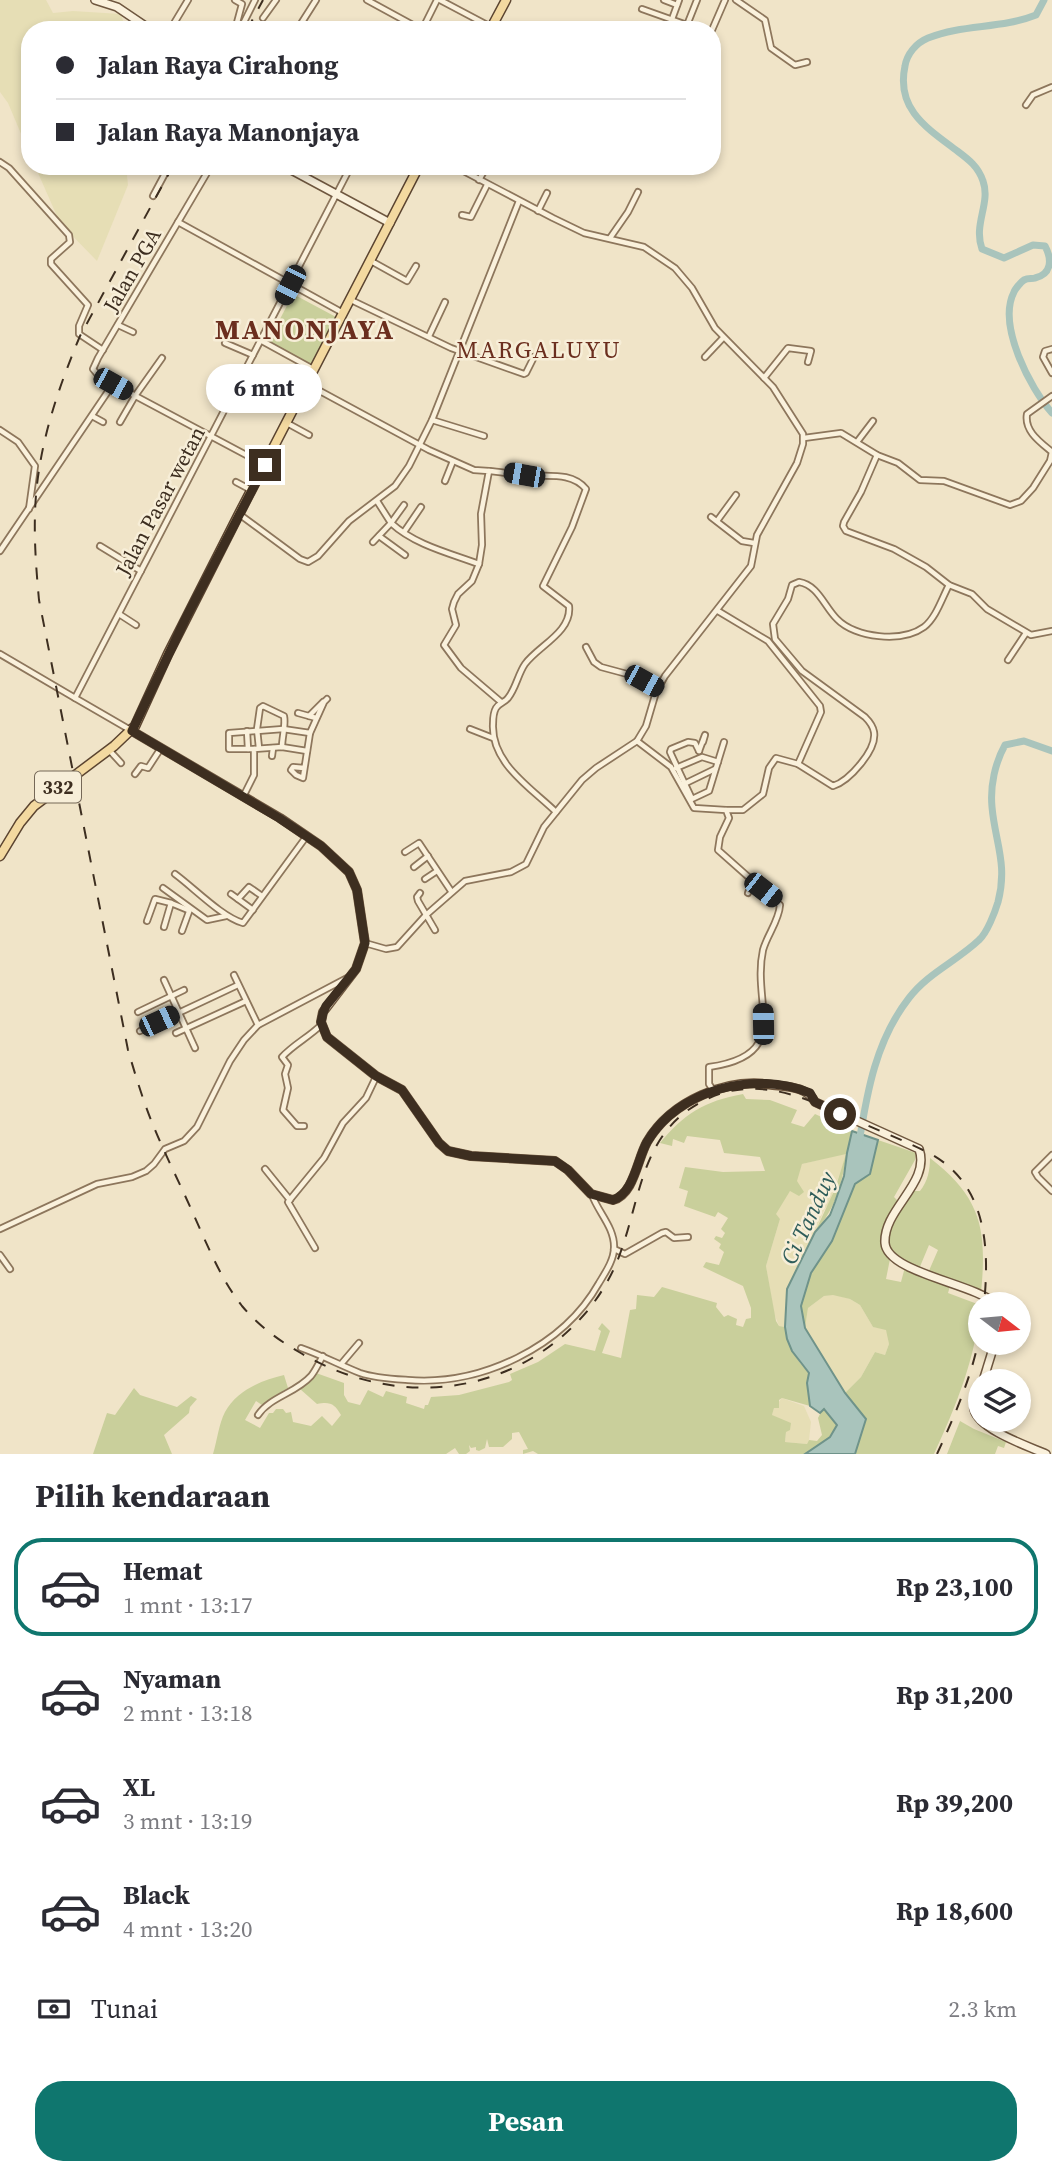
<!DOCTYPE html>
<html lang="id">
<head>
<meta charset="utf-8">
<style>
	:root { --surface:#fff; --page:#f2f2f3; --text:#2b2b33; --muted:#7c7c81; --line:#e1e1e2; --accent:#0f766e }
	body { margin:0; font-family:"Source Serif 4",serif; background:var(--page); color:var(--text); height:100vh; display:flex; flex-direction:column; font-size:26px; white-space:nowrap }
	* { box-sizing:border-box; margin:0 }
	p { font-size:23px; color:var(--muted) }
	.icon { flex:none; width:38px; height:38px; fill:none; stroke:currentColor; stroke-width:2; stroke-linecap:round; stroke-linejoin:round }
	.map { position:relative; height:1454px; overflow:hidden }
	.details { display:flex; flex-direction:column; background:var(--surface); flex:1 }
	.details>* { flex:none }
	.guide { position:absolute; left:21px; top:21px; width:700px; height:154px; border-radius:28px; box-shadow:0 4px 10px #0003; display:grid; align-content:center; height:154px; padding:0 35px; background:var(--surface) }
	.needle { width:46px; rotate:106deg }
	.tools { position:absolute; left:968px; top:1292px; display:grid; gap:14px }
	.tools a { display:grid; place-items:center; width:63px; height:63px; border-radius:50%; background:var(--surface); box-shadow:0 4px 10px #0003; font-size:35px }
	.end { position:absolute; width:32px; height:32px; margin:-16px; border:9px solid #3d2e20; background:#fff; box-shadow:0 0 0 4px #fff }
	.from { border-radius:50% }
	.bubble { position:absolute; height:49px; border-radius:24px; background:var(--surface); box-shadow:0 4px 10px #0003; font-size:23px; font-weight:700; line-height:49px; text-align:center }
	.car { position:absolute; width:21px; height:42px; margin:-21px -10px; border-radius:9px; box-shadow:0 0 5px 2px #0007; background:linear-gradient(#222 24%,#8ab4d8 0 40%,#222 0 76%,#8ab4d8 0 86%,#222 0) }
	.guide b { display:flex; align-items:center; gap:24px; height:66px; font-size:26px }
	.guide b+b { border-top:2px solid var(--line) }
	.guide i { width:18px; height:18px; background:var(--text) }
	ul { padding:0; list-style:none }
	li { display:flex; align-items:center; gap:21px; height:98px; margin:0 14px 10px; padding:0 21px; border:4px solid transparent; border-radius:28px }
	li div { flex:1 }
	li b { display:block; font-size:26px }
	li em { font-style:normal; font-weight:700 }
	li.on { border-color:var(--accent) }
	li>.icon { width:63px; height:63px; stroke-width:1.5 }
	h2 { padding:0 35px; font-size:32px; line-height:84px }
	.pay { display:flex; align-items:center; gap:18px; height:77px; padding:0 35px; font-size:26px }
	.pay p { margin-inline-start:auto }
	.primary-button { display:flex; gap:14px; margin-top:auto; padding:14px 35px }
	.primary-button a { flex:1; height:80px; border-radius:28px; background:var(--accent); color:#fff; font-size:28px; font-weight:700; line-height:80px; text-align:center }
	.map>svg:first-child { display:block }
</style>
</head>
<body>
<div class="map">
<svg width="1052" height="1454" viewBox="0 0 1052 1454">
	<rect width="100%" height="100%" fill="#f0e4c8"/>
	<g fill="#e6deb5">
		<polygon points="0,0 46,0 53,13 73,11 121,14 125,28 124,30 30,30 30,155 8,103 0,92"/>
		<polygon points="35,166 126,166 128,185 97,261 60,223"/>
		<polygon points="847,1153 829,1204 824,1210 811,1242 787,1289 785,1327 779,1326 774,1313 766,1266 780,1219 775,1214 785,1196 790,1191 795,1192 800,1187 796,1181 802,1164"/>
		<polygon points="833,1294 850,1299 860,1305 873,1327 886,1329 888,1336 889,1344 885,1355 875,1352 861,1377 845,1393 805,1328 808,1308 824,1296"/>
		<polygon points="782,1398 804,1406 811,1422 809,1440 807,1444 785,1442 786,1432 772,1415 774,1408"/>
	</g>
	<g fill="#c9cf9b">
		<polygon points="293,294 336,317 311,364 268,342"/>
		<path d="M743,1094l3,5 24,1 27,10 -6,13 13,4 11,-13 37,17c-1,8 -4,15 -5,22 -6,33 -10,53 -32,79l20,-43 11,-35 -44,10 -5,17 7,11 -5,4 -9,-5 -14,23 4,5 -14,47 10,55 3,5 6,1c3,17 11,34 24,46l-2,10 3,23 -28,-8 -3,2v8h-5l-2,7 19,8 -1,7 -4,2 -1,10 22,2 2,-4 8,1 5,-6 -4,-17 5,-10 14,17c-5,15 -20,21 -32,29h-267l-5,-3 -10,3v-4l5,-1 -9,-17 -7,1v6l-9,8h-14l-2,-8 -2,9 -6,3 -3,-1v-3l-5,1 -2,-3 1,6 -4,3h-7l-4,-6 -9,6h-233c4,-13 6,-31 12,-42 12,-22 37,-32 59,-37l4,13 -5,3 1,3 -22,11 -6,-4 -11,19 15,8 9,-15h4l3,-4h7l3,4 5,-1 2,10 18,4 11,-10 10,10 9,-11c-6,-11 -11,-14 -24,-11l-17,-15 16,-16 28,10v12l4,7 12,3 8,-15 15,7 3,-6 21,6 -1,6 18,6 1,-4h3l3,-8 28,-2 50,-13 3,-2 -2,-6 28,-12 27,-18 30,7 6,-20 -3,-2 4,-6 8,8 -8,22 19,5 9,-48 6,-1 1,-14 17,2 8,-10 55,16 -1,4 8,10 4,-2 9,4 -1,6 7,2 3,-8 5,-1v-10l-8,-22 -40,-19 3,-5 13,3 5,-13 -5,-4 2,-4 -7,-5 2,-3 6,2 3,-5 -4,-4 7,-11 -10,-6 -3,5 -31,-11 4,-15 -9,-3 6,-21 38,5 42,-1 -5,-14 -36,-4 -4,-13 -33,-4 -3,7 -11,-4 -1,7 -12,-3c24,-29 44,-42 83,-49z"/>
		<path d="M878,1140l38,13 -1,7 -21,37 6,6 -9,14 -7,33 6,9 -4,20 15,3 4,-15 45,19 -2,7 32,12c-4,53 -24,101 -46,149h-79l11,-35 -21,-26 16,-16 14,-25 10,3 4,-11 -3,-14 -13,-3 -13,-22 -10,-6 -17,-4 -9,1 -16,12 -3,20 -4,-22 10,-33 21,-32 23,-57 15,-10z"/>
		<path d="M930,1158c52,40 57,72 51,135l-53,-20 10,-23 -9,-5 -10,24 -27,-13 -5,-17 7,-20 15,-28h11c8,-10 10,-21 10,-33z"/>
		<polygon points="134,1388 140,1395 177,1407 191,1396 197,1399 190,1407 189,1413 164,1435 172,1454 93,1454 107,1413 115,1415"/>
		<polygon points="960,1421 974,1429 1006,1442 1004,1448 998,1446 995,1454 947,1454"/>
	</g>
	<polygon fill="#a9c4bc" stroke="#6f938a" stroke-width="2" points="852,1131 878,1140 870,1174 855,1184 832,1241 811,1273 801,1306 805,1328 845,1393 866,1419 855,1454 805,1454 830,1437 837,1425 824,1409 820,1413 810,1406 807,1383 809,1373 792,1351 787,1339 785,1327 787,1289 815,1232 830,1215 835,1202 844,1176 847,1153"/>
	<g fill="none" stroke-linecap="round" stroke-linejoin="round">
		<g stroke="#a9c4bc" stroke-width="7">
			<path d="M1044,0l-8,15c-35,14 -73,9 -108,23 -12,5 -21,16 -23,28 -9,42 20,61 51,84 12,9 22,16 27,31 8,22 -10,43 -1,68l22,9 29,-13 12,1c7,13 7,28 -10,32 -3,1 -7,0 -11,2 -3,2 -9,9 -10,12 -17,33 16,96 38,121"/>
			<path d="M859,1143c8,-51 17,-103 50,-145 19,-25 48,-37 70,-58 8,-7 16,-28 19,-38 10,-38 -3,-60 -6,-95 -2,-21 3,-44 13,-62l19,-4 28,10"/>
		</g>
		<g stroke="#8d765c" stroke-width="8">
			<g id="street">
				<polyline points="367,0 422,30"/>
				<polyline points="440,0 491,27"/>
				<polyline points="664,0 677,5"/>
				<polyline points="736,0 765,20 771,48 795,65 807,62"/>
				<polyline points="642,9 687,25"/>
				<polyline points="263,18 276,0"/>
				<polyline points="636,26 645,30"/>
				<polyline points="170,30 188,0"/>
				<polyline points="235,30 242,4 235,0"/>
				<polyline points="240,30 255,0"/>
				<polyline points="297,30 316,0"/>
				<polyline points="422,30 437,0"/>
				<polyline points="668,30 679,0"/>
				<polyline points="685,30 697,0"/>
				<polyline points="712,30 725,0"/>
				<polyline points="1026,105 1033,95 1052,87"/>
				<polyline points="0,162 9,168 69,235 70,242 51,259 51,264 88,305 79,326 79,334 103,350"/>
				<polyline points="211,166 98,358 93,369 98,375 113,384 265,465"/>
				<polyline points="479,180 487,166"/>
				<polyline points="153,196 169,166"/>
				<polyline points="538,211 547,193"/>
				<polyline points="462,215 471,217 487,185"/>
				<polyline points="178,222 343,313"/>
				<polyline points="610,238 628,212 638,192"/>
				<polyline points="371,261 407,281 416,266"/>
				<polyline points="351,300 451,348 524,374 526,373 534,357"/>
				<polyline points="118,325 133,332"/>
				<polyline points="429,336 445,302"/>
				<polyline points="262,341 313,369"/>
				<polyline points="225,343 253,355"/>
				<polyline points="1052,349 1045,351 1043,357 1052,373"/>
				<polyline points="705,357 723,338"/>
				<polyline points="764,378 788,348 811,351 808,362"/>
				<polyline points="307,384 429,450 474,470 489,471 481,514 482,545 479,564 472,581 458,594 454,602 452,609 456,625 444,645 461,668 501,702"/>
				<polyline points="92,416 103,422"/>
				<polyline points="432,420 484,436"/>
				<polyline points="120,422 135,396 162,358"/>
				<polyline points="287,423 309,435"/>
				<polyline points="0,430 18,442 35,466 29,509"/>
				<path d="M804,438l37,-5 36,22 21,8 22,17 24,1 66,24 11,-4 12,-13 17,-27 2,-9c-12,-10 -28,-21 -25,-38l25,-18"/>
				<polyline points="857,442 873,421"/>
				<polyline points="877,455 861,492 844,522 843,526 846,531 894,549 926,567 949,585 972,594 987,609 1031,635 1052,631"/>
				<path d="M489,471c12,1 22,3 34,4 21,3 47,-5 63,14l-14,38 -29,59 26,20c3,26 -31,40 -44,58 -7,10 -9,24 -17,34 -3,4 -9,5 -12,10 -3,5 -3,10 -3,16 -2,39 37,63 63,88"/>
				<polyline points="445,481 453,461"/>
				<polyline points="236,482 251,490"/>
				<path d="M404,505l-13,18c24,22 58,30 88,41"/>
				<polyline points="239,514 300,559 308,562 318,556 349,521 395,486 409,466 432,420 519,201"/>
				<polyline points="711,517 742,541 754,543"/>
				<polyline points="717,521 736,495"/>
				<polyline points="404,532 421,507"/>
				<polyline points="379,536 405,555"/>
				<polyline points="373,542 391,523 377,501"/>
				<polyline points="100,546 141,571"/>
				<polyline points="0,551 113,384"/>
				<polyline points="718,611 768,641 820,706 821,712 798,764"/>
				<polyline points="119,614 136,625"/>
				<polyline points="586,647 594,662 601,667 627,674 658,689"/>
				<polyline points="0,654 75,698 351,166"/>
				<polyline points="1008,660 1026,633"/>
				<polyline points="75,698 132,731"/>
				<polyline points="298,713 316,718"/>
				<polyline points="309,716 323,702"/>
				<polyline points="470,729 493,738"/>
				<polyline points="247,731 248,749"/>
				<path d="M637,741l34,26 23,41 32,2 3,8 -9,19 -2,13 62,55c-1,16 -13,30 -17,45 -12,55 31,105 -54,117v17l4,6"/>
				<path d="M259,748l-2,-19 3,-21 3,-2 21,10c2,9 -2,21 -2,31"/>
				<polyline points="254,749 229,749 229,733 283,729 310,733"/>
				<polyline points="110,751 121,763"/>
				<polyline points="699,751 695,743 688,742 671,749 670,752 692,799 709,791 724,742"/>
				<polyline points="699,751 705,735 703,742"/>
				<polyline points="272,756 273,748"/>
				<polyline points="304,768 293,767 291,770 296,775 303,778 310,733 324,702 327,699"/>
				<polyline points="676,768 702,757 718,762"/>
				<polyline points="135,774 141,766 148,768 161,748"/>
				<polyline points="684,784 715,769"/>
				<polyline points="243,797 254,775 254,749 282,747 307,751"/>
				<path d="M726,810h17l20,-16 6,-26 7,-10 22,6 35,22c16,-5 44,-36 41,-54 -1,-6 -5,-11 -9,-15l-63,-46 -27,-32 -2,-15 15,-25 4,-14 7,-3c19,3 25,24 38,37 18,19 65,24 87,8 12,-9 18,-29 25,-42"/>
				<polyline points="405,852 419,843 451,891"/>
				<polyline points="414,867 428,856"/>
				<path d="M175,874c19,14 47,43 68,49l63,-86"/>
				<polyline points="425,879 437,871"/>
				<polyline points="163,888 207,920 226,916"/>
				<polyline points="420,893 417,897 418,901 435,930"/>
				<polyline points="748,893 752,883"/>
				<polyline points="231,894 238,899 249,887 262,896"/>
				<polyline points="238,899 253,910"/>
				<polyline points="147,921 155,899 171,903"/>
				<polyline points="164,927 171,903 188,910"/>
				<polyline points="182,931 190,909"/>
				<polyline points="365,943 386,949 397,947 426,915 465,881 511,872 526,864 544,827 582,780 596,768 637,741 646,726 656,692 665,676 751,566 757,535 797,463 803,444 803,434 773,387 715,328 692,288 675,268 644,247 584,233 553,218 454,166"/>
				<polyline points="234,975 258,1025"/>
				<polyline points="164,980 195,1048"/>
				<polyline points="138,1012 184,990"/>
				<polyline points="140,1031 238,985"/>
				<polyline points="176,1033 246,1001"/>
				<path d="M304,1126h-7l-14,-16 5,-22 -3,-14 3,-9 -6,-8c12,-13 27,-20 39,-32"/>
				<polyline points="1052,1155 1035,1172 1038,1177 1052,1191"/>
				<polyline points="265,1169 290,1200"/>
				<polyline points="0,1229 97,1184 132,1177 146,1171 154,1164 165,1149 184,1141 197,1127 230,1061 244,1040 258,1025 347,978"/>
				<polyline points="315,1248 288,1202 324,1158 343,1123 366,1098 376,1077"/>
				<polyline points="614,1249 625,1254 662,1233 666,1232 674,1238 688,1237"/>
				<polyline points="0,1255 10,1269"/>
				<path d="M301,1348c20,7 39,17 59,25 14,5 33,6 48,7 73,6 155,-33 191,-97 6,-10 15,-23 15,-35 1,-20 -16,-36 -22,-53"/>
				<polyline points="342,1363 359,1343"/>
				<path d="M258,1415c12,-18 38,-22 53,-39 5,-6 8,-14 12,-20"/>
			</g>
		</g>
		<g stroke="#6f573f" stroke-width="10">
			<g id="secondary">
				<polyline points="95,0 117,7 151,30"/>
				<polyline points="284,166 390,223"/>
				<path d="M132,731l148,87 41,28 28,26 8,18 8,53 -9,26 -33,43 -2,10 6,15 49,39 26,14 37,53 9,8 23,5 84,5 13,9 23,24 22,6c21,-6 24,-40 34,-58 24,-41 80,-65 126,-57 17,2 34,2 42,17l104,47c12,34 -36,60 -34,94 2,30 92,41 110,61"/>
				<polyline points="983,1381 995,1342"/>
				<path d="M980,1387c-3,7 -7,15 -6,22 5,21 54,37 72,45"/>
			</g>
		</g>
		<g stroke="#5b4430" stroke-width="11">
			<g id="primary">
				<polyline points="490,30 506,0"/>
				<polyline points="0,856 20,823 34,806 114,746 135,726 168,654 239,514 419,166"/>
			</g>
		</g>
		<use href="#street" stroke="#faf1dc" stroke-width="4.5"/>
		<use href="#secondary" stroke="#faf1dc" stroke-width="7"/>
		<use href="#primary" stroke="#f3d9a0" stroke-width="8"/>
		<g stroke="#3d2e20" stroke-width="2" stroke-dasharray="12 12" stroke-linecap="butt">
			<polyline points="247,30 263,0"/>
			<path d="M173,166l-93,170c-18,43 -34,88 -41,134 -7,43 -4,87 0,130l89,450c5,17 10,34 16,51 13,38 32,74 48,110 15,33 28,67 50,95 16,19 36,34 57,46 97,58 216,46 290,-43 14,-18 25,-37 32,-58 21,-59 21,-121 86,-152 53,-25 103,1 153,23 22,10 45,19 67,30 59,30 63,93 57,152"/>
			<path d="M937,1454c18,-39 35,-78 43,-120"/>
		</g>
	</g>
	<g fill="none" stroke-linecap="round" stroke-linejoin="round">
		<path stroke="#3d2e20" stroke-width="9" d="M265,465l-80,155 -53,111 147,87 42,28 28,26 8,18 8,53 -9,26 -30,37 -3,7 -2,9 6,15 49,39 26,14 37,53 9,8 23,5 84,5 13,9 23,24 22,6c21,-7 24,-40 34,-58 31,-53 108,-72 163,-49l5,9 25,12"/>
	</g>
	<g text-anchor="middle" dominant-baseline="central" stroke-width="5" stroke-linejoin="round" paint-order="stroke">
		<rect fill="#f7eed8" stroke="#756857" stroke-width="2" x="35" y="771.5" width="46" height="31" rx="5"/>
		<g font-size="19" font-weight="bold" fill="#3d2e20">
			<text x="58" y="787">332</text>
		</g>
		<g font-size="21" fill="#3d2e20" stroke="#f7eed8">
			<text transform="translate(132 270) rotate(-60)">Jalan PGA</text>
			<text transform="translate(160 501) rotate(-62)">Jalan Pasar wetan</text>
		</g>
		<g font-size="23" font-style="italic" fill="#2f5d5a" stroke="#f7eed8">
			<text transform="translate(808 1218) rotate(-65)">Ci Tanduy</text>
		</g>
		<g font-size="24" letter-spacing="2" fill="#6b2e1e" stroke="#f7eed8">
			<text x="539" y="349">MARGALUYU</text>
		</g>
		<g font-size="28" font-weight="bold" letter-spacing="2" fill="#6b2e1e" stroke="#f7eed8">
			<text x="305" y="329">MANONJAYA</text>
		</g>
	</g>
</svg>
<div class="tools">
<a><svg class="needle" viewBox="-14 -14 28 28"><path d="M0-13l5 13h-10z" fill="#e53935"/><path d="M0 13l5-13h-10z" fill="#7c7c81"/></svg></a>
<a><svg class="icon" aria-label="layers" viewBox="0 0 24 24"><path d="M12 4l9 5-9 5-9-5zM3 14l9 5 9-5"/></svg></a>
</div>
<i class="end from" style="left:840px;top:1114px"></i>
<i class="end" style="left:265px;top:465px"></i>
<div class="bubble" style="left:206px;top:364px;width:116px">6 mnt</div>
<i class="car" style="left:290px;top:285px;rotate:207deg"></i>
<i class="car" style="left:113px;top:384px;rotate:119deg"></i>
<i class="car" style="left:524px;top:475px;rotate:280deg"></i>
<i class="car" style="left:644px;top:681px;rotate:119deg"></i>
<i class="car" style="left:763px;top:890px;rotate:128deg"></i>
<i class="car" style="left:159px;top:1021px;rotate:65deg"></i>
<i class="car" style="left:763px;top:1024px;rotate:359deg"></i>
<div class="guide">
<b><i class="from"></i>Jalan Raya Cirahong</b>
<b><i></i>Jalan Raya Manonjaya</b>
</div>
</div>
<section class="details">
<h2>Pilih kendaraan</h2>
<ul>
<li class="on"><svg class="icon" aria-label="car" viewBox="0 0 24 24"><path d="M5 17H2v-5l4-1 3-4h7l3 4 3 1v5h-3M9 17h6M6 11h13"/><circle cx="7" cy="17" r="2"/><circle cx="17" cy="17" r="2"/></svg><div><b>Hemat</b><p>1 mnt · 13:17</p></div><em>Rp 23,100</em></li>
<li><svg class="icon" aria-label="car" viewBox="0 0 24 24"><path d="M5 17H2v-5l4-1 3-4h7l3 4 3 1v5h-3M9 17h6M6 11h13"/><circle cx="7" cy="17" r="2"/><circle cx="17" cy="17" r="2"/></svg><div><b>Nyaman</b><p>2 mnt · 13:18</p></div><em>Rp 31,200</em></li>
<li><svg class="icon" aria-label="car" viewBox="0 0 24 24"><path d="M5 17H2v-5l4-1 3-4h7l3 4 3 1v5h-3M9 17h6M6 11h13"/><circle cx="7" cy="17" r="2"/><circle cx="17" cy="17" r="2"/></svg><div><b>XL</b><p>3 mnt · 13:19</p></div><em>Rp 39,200</em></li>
<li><svg class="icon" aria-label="car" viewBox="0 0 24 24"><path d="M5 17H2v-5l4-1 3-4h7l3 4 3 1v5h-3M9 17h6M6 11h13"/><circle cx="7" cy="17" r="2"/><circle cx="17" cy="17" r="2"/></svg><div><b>Black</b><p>4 mnt · 13:20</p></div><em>Rp 18,600</em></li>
</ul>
<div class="pay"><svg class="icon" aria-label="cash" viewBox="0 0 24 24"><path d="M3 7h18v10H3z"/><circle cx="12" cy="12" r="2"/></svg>Tunai<p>2.3 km</p></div>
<div class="primary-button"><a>Pesan</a></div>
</section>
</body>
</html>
